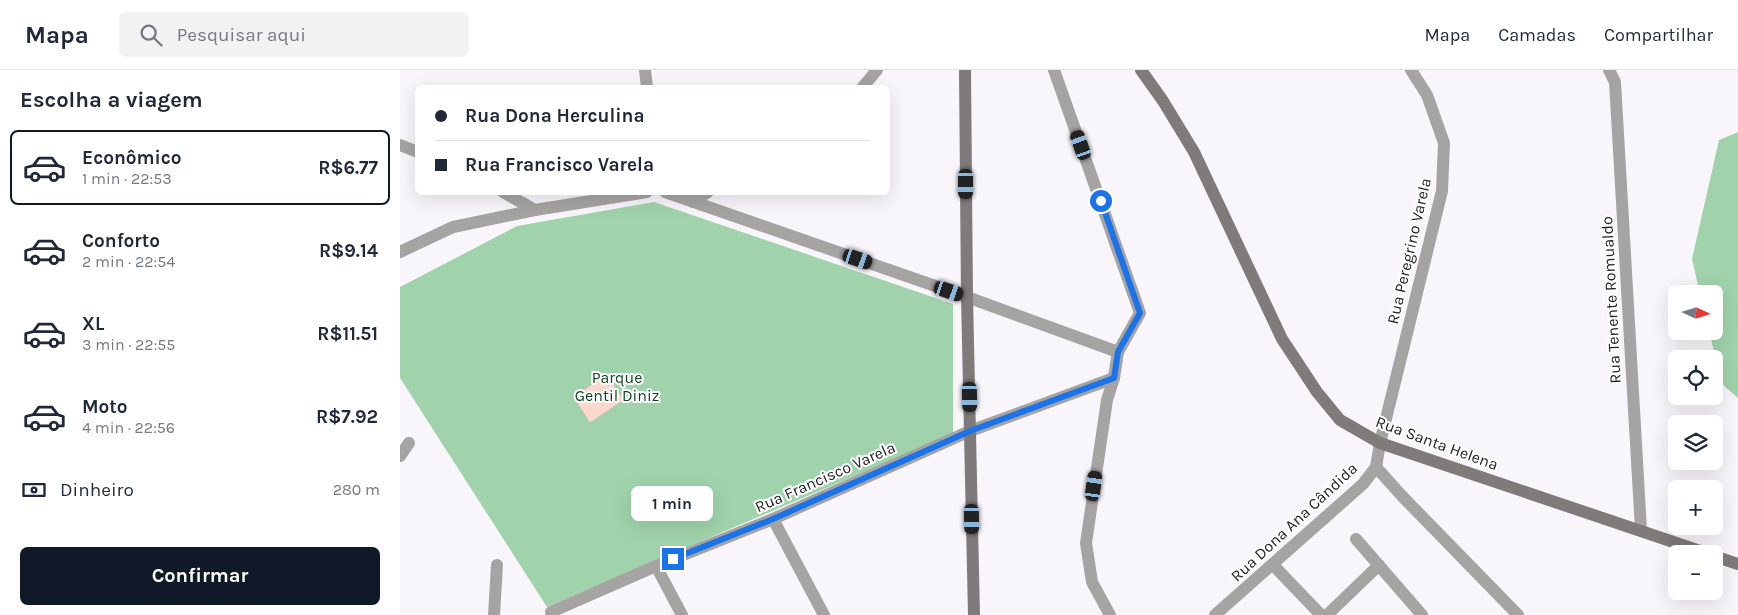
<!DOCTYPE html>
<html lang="pt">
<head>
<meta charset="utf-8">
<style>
	:root { --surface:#fff; --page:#f2f2f3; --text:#1f2937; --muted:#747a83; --line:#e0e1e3; --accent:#111827 }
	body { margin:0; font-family:Karla,sans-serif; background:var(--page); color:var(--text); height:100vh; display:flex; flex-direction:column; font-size:19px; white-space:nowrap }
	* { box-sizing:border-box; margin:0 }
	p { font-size:16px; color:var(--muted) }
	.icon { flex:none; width:28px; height:28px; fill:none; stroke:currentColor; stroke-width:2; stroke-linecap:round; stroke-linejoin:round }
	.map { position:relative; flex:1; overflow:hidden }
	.details { display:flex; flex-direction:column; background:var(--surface); width:400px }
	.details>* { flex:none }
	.hud { position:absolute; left:15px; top:15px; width:475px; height:110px; border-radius:8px; box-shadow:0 5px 20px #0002; display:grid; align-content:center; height:110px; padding:0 20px; background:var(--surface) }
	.needle { width:32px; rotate:94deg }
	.tools { position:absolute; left:1268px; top:215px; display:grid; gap:10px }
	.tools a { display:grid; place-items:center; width:55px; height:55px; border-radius:8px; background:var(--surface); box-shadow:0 5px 20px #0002; font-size:25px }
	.end { position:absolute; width:22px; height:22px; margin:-11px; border:6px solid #1a73e8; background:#fff; box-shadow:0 0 0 2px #fff }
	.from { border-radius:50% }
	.bubble { position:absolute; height:35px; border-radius:8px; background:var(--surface); box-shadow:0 5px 20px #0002; font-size:16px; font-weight:700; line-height:35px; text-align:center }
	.car { position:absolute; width:15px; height:30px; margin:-15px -8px; border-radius:6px; box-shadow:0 0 4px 1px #0007; background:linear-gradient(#222 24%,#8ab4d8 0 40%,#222 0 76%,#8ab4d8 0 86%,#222 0) }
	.hud b { display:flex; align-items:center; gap:18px; height:48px; font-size:19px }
	.hud b+b { border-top:1px solid var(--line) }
	.hud i { width:12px; height:12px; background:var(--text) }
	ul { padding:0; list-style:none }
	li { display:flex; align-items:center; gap:15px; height:75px; margin:0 10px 8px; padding:0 10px; border:2px solid transparent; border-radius:8px }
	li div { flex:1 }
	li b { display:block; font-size:19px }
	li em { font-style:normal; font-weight:700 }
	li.selected { border-color:var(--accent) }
	li>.icon { width:45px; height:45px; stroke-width:1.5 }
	h2 { padding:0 20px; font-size:22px; line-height:60px }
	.pay { display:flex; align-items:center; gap:12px; height:55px; padding:0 20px; font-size:19px }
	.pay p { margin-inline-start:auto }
	.cta { display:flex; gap:10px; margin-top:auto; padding:10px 20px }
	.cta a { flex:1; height:58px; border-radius:8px; background:var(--accent); color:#fff; font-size:20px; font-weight:700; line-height:58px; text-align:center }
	header { display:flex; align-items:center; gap:30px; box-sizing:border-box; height:70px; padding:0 25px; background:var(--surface); border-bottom:1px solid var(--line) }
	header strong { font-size:24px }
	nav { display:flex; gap:28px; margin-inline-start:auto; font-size:18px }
	.search { width:350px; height:45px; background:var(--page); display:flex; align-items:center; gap:12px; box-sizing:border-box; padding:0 18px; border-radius:8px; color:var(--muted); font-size:19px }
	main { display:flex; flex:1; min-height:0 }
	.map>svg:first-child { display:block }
</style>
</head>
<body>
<header>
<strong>Mapa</strong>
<div class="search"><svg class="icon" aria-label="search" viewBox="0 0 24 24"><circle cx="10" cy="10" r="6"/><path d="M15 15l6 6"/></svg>Pesquisar aqui</div>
<nav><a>Mapa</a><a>Camadas</a><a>Compartilhar</a></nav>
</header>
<main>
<section class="details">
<h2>Escolha a viagem</h2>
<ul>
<li class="selected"><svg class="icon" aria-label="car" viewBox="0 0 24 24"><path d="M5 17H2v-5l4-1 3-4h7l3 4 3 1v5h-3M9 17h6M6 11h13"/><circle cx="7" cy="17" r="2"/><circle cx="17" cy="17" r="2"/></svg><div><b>Econômico</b><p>1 min · 22:53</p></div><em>R$6.77</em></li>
<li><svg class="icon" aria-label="car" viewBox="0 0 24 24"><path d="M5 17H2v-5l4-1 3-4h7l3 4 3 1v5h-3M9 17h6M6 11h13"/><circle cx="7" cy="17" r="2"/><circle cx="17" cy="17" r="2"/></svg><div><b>Conforto</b><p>2 min · 22:54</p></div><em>R$9.14</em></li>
<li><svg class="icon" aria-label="car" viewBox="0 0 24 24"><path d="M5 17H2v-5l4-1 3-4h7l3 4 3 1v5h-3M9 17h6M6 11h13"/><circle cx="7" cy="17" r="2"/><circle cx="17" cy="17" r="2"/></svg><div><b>XL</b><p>3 min · 22:55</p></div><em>R$11.51</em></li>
<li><svg class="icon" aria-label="car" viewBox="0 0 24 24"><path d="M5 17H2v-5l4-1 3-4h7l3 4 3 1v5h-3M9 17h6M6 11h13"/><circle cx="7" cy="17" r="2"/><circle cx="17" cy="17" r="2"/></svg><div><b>Moto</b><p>4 min · 22:56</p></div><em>R$7.92</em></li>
</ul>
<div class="pay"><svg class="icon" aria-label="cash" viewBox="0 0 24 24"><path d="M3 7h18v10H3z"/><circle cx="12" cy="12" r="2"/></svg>Dinheiro<p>280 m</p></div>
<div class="cta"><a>Confirmar</a></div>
</section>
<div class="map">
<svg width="1338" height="545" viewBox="0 0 1338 545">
	<rect width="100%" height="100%" fill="#f8f6fa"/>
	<g fill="#a0d3ab">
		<polygon points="1338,62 1338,328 1322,314 1309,261 1314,261 1314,224 1300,224 1292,189 1319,70"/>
		<polygon points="254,132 553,234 553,364 147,537 0,308 0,217 117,156"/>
	</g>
	<polygon fill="#fad8cc" stroke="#c0bcba" points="207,304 224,330 190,353 173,327"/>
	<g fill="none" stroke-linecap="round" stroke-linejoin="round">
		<g stroke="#a6a3a3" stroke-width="12">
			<polyline points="245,0 247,18"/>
			<polyline points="654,0 740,243 718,282 714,308 707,330 686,473 692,512 710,545"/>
			<polyline points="1209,0 1215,12 1241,460"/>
			<polyline points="462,18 477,0"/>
			<polyline points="0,75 18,82"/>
			<polyline points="103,122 135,140"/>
			<polyline points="265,122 567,227 718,282"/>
			<polyline points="293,132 308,122"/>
			<polyline points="0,182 53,157 135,140 247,122"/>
			<polyline points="0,386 9,373"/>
			<polyline points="976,397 1001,425 1118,545"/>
			<polyline points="373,449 424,545"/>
			<polyline points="956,469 1022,545"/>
			<polyline points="873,495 921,545"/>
			<polyline points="256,496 282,545"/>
			<polyline points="94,545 97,495"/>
			<polyline points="153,545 151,542 256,496 373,449 570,361 714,308"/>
			<polyline points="815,545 963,414 976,397 980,373 1042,121 1044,73 1027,25 1011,0"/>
			<polyline points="927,545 979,495"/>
		</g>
		<g stroke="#7f7b7b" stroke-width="12">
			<polyline points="565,0 567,227 574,545"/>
			<polyline points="741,0 763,31 794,82 882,269 917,322 940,350 980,373 1309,484"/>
			<polyline points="1314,486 1338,494"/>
		</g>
	</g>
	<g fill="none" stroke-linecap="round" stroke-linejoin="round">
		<polyline stroke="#1a73e8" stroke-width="6" points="273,489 373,449 570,361 714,308 718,282 740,243 701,131"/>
	</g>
	<g text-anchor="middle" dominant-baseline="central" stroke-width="4" stroke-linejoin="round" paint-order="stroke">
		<g font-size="16" fill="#232324" stroke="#fff">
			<text transform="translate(1009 181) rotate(-77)">Rua Peregrino Varela</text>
			<text transform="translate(1211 230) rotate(-93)">Rua Tenente Romualdo</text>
			<text transform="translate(1037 373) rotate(20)">Rua Santa Helena</text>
			<text transform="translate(425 407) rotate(-24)">Rua Francisco Varela</text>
			<text transform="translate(894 452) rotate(-43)">Rua Dona Ana Cândida</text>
		</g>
		<g font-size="16" fill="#104523" stroke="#fff">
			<text x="217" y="307">Parque<tspan x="217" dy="18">Gentil Diniz</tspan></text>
		</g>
	</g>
</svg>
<div class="tools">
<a><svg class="needle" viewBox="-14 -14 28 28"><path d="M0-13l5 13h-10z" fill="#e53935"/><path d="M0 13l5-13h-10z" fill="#747a83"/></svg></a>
<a><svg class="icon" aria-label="locate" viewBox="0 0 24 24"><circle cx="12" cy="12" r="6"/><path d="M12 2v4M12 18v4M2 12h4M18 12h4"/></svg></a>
<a><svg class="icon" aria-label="layers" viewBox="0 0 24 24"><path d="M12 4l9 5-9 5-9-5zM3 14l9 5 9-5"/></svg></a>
<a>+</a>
<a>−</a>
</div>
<i class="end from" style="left:701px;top:131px"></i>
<i class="end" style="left:273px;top:489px"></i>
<div class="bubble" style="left:231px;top:416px;width:82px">1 min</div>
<i class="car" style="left:681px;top:75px;rotate:341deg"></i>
<i class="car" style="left:566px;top:114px;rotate:180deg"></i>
<i class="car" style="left:458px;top:189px;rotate:109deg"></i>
<i class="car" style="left:549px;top:221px;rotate:109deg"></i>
<i class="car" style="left:570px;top:327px;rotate:179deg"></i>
<i class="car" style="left:694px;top:416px;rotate:8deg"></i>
<i class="car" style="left:572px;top:449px;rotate:179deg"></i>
<div class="hud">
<b><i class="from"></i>Rua Dona Herculina</b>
<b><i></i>Rua Francisco Varela</b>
</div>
</div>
</main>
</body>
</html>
